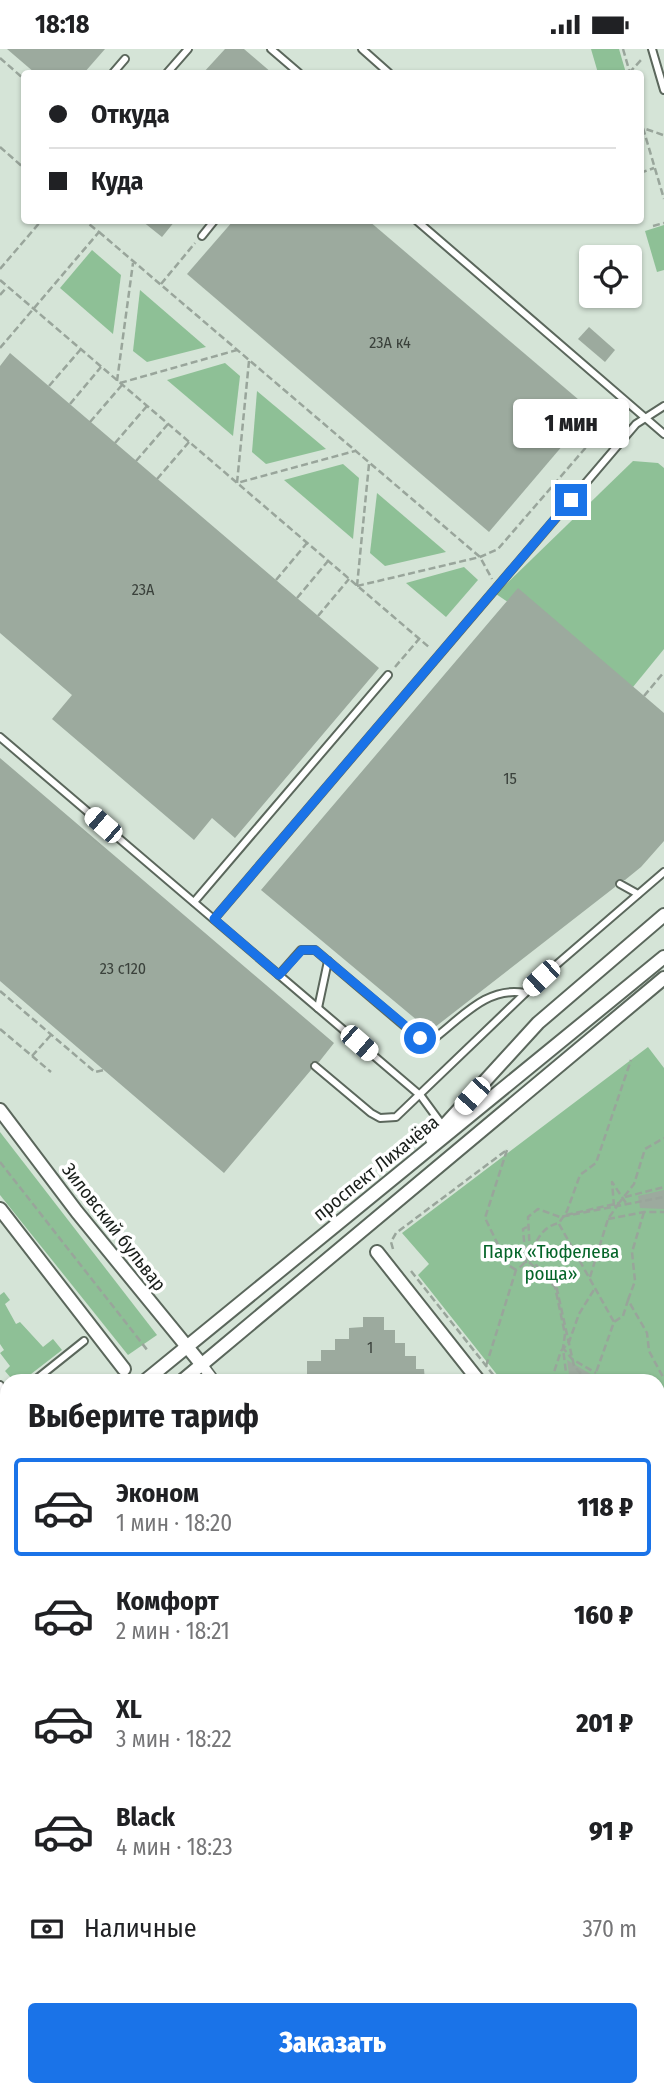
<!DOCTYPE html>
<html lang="ru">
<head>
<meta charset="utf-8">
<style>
	:root { --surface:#fff; --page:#f6f6f6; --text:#202124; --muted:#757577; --line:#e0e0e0; --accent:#1a73e8 }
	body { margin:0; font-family:"Fira Sans Condensed",sans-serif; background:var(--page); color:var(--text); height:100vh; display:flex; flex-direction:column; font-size:26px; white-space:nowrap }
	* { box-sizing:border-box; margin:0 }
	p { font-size:23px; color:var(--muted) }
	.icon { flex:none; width:38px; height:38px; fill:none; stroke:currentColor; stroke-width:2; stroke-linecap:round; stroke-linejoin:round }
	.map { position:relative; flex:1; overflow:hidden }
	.side { position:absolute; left:0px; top:1325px; width:665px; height:723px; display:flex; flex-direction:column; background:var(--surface); border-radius:21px 21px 0 0; box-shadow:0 2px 5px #0004 }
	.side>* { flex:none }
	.top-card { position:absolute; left:21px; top:21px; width:623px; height:154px; border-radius:7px; box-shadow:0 2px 5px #0004; display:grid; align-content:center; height:154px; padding:0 28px; background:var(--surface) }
	.controls { position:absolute; left:579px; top:196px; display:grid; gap:14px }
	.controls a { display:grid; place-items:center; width:63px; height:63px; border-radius:7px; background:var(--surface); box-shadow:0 2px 5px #0004; font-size:35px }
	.end { position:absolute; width:32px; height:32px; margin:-16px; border:9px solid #1a73e8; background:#fff; box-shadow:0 0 0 4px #fff }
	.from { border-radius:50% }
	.bubble { position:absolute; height:49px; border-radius:7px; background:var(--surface); box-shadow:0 2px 5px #0004; font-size:23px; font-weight:800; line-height:49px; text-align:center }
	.car { position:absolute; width:21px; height:42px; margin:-21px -10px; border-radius:9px; box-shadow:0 0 5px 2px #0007; background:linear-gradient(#fff 24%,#345 0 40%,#fff 0 76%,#345 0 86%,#fff 0) }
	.top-card b { display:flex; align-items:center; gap:24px; height:66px; font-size:26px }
	.top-card b+b { border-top:2px solid var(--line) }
	.top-card i { width:18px; height:18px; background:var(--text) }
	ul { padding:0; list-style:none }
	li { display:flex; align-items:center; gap:21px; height:98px; margin:0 14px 10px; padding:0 14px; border:4px solid transparent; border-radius:7px }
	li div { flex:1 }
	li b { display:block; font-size:26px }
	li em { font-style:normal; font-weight:800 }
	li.active { border-color:var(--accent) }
	li>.icon { width:63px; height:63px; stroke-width:1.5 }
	h2 { padding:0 28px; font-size:32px; line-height:84px }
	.pay { display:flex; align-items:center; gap:18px; height:77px; padding:0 28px; font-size:26px }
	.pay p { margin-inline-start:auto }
	.action { display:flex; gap:14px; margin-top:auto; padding:14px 28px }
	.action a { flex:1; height:80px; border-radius:7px; background:var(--accent); color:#fff; font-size:28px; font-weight:800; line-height:80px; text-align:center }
	.status { display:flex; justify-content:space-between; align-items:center; height:49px; padding:0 35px; background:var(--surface); direction:ltr }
	.status svg { height:19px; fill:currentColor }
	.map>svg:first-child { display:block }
</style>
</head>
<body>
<div class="status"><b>18:18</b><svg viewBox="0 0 49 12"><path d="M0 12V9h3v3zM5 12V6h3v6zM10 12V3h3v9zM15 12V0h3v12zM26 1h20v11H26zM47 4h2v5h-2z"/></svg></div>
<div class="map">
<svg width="664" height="2046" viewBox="0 0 664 2046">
	<rect width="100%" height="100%" fill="#d5e4d7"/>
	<g fill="#8ec096">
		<polygon points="591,0 619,0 626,24 598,24"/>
		<polygon points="664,176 664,221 657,223 645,182"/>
		<polygon points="92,201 121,226 113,285 60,239"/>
		<polygon points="140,241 206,298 147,313 133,302"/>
		<polygon points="225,314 240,327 233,387 167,331"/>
		<polygon points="257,342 326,400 266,415 252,403"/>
		<polygon points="633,412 658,414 664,419 664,600 633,638 496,545"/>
		<polygon points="343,415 359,429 353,490 284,431"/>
		<polygon points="377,444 446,503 385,517 370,504"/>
		<polygon points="464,518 478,531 446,568 406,534"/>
		<polygon points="648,998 664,1019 664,1535 658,1527 658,1332 502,1332 418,1226 429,1215 402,1184"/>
		<polygon points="0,1083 157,1286 128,1306 0,1146"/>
		<polygon points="4,1243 10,1251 5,1255 16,1275 20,1273 43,1298 53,1290 62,1301 22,1332 9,1332 11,1329 5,1322 10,1317 0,1304 4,1301 0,1295 0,1246"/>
	</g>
	<g fill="#9caa9e">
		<polygon points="7,0 105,0 84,24 35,24"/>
		<polygon points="225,0 244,0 272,24 203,24"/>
		<polygon points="142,172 175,172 162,188"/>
		<polygon points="233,172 369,172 592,362 489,483 187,225"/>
		<polygon points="589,278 615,301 605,313 578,290"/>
		<polygon points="10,304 379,619 235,789 212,769 194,791 52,670 72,646 0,584 0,317"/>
		<polygon points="518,539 664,664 664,792 641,818 625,831 617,831 615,838 430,982 261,841"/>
		<polygon points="0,709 334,994 319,1013 311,1013 311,1021 224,1124 0,932"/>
		<polygon points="664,1141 664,1160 640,1159 638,1147"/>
		<polygon points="363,1268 384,1268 384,1281 395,1281 395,1294 405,1294 405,1307 416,1307 416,1320 424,1320 425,1332 307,1332 307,1312 321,1312 321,1301 335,1301 335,1290 349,1290 349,1279 363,1278"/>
		<polygon points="567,1311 602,1332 570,1332"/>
	</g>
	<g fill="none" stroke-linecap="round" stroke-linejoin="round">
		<g stroke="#5b675c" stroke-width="10">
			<g id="service">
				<polyline points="271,0 299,24"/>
				<polyline points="362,0 389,24"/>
				<polyline points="652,0 664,41"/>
				<polyline points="113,24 125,10"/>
				<polyline points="167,24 188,0"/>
				<polyline points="417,172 664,385"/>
				<polyline points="202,187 214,172"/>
				<polyline points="0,688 421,1047 443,1077"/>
				<polyline points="620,835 638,845"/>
				<polyline points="194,853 388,626"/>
				<polyline points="214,870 636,375 664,357"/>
				<path d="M279,926l22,-25h14l99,84 11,5 11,-2c27,-21 52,-51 89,-44"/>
				<polyline points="318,959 328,912"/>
				<polyline points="315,1017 371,1064 380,1069 396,1068 541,929 664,823"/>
				<polyline points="34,1332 84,1292"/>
				<polyline points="0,1336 2,1357"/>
				<polyline points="0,1655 7,1664"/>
				<polyline points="0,1700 7,1687"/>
				<polyline points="658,1851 664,1846"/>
			</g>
		</g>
		<g stroke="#5b675c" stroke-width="13">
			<g id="pedestrian">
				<polyline points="202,1316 214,1332"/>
				<polyline points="0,1822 7,1816"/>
			</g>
		</g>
		<g stroke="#5b675c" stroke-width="16">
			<g id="minor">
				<polyline points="0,1061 77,1163 202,1316"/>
				<polyline points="432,1090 538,974 664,866"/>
				<polyline points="0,1160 124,1320"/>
				<polyline points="377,1203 479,1332"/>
				<polyline points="145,1332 664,908"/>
				<polyline points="182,1332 664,929"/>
				<polyline points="0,1448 7,1442"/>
				<polyline points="0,1477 7,1472"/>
				<polyline points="658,1557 664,1565"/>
				<polyline points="658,1621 664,1616"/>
				<polyline points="440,2040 444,2046"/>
				<polyline points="126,2046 133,2040"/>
			</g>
		</g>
		<g stroke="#99a59b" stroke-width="2.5" stroke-dasharray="7 3.5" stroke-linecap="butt">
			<polyline points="623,0 630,24"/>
			<polyline points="0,9 24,30"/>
			<polyline points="629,24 641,11"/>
			<polyline points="663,86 643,79 664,150"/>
			<polyline points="0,98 24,119"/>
			<polyline points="640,124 654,119"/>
			<polyline points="653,177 664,174"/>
			<polyline points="99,183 480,508 492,530"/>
			<polyline points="0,220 41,172"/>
			<polyline points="0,231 430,599"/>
			<polyline points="161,235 195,194"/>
			<polyline points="0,246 7,238"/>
			<polyline points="0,299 99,183 85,172"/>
			<polyline points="249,312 237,434 355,402"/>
			<polyline points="117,332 133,214"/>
			<polyline points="120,334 237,301"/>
			<polyline points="49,337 81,300"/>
			<polyline points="70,355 101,318"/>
			<polyline points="90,373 122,336"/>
			<polyline points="115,394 147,357"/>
			<polyline points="136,412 168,375"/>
			<polyline points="157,430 189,393"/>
			<polyline points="276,531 307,494"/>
			<polyline points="357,537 480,508 498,500 620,359"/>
			<polyline points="357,537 369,415"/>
			<polyline points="297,549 328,512"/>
			<polyline points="318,567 349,530"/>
			<polyline points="395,618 419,590"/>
			<polyline points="644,647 664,623"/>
			<polyline points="0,942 95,1023 104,1021"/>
			<polyline points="0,980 51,1023"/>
			<polyline points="32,1007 51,986"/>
			<polyline points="507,1101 485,1169 508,1216 516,1221"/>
			<polyline points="0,1113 148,1302"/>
			<polyline points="625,1148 664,1138"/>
			<polyline points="614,1157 612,1133 626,1154"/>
			<polyline points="566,1166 619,1154 634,1135 645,1100 664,1089"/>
			<polyline points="608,1170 644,1163 664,1163"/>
			<polyline points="559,1175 614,1273"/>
			<polyline points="393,1200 391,1193 396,1184 508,1100"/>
			<polyline points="529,1213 555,1238 565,1285 563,1299"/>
			<polyline points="526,1214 523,1180 527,1178"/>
			<polyline points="411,1222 498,1332"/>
			<polyline points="590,1228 608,1170 619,1154"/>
			<polyline points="628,1251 635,1232 632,1203 644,1163"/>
			<path d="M486,1317l30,-96c21,-13 16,-41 43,-47l8,-12 13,-36 16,-12 35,-103"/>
			<polyline points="551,1332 561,1302 569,1293 579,1265 595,1239"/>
			<polyline points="567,1332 563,1299 572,1310 596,1324"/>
			<polyline points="593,1332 614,1273 623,1267 628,1251 647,1284 649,1302 664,1330"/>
			<polyline points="658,1361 658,1362"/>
			<polyline points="658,1369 661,1373 658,1398"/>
			<polyline points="661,1373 664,1364"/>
			<polyline points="658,1401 664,1399"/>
			<polyline points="658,1440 664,1446"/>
			<polyline points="0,1536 7,1545"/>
			<polyline points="658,1536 664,1544"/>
			<polyline points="0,1543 7,1537"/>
			<polyline points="0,1566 7,1575"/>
			<polyline points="658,1653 664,1648"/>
			<polyline points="0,1998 7,2007"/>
			<polyline points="34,2040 38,2046"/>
			<polyline points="304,2040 308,2046"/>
			<polyline points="394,2040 398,2046"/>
			<polyline points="77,2046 84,2040"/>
			<polyline points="93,2046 99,2040"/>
			<polyline points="153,2046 160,2040"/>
			<polyline points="255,2046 262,2040"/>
		</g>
		<use href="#service" stroke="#fff" stroke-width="6"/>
		<use href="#pedestrian" stroke="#fff" stroke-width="10"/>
		<use href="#minor" stroke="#fff" stroke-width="12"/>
		<polyline stroke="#99a59b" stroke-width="2.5" stroke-dasharray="7 3.5" stroke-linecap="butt" points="600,1332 584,1328 574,1317 556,1236 536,1216 530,1204 528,1168 538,1160 560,1168 664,1148"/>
	</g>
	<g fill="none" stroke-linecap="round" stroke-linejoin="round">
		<polyline stroke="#1a73e8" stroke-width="9" points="420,989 315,901 302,901 279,926 214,870 571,451"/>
	</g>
	<g text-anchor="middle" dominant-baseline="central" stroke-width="7" stroke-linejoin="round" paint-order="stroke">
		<g font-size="16" fill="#3a413b">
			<text x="390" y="293">23А к4</text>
			<text x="143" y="540">23А</text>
			<text x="510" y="729">15</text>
			<text x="123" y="919">23 с120</text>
			<text x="370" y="1298">1</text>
		</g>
		<g font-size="19" fill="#191e1a" stroke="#fff">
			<text transform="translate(376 1119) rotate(-39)">проспект Лихачёва</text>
			<text transform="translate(114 1178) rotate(52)">Зиловский бульвар</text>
		</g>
		<g font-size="19" fill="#056529" stroke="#fff">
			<text x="551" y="1202">Парк «Тюфелева<tspan x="551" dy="22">роща»</tspan></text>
		</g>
	</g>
</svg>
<div class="controls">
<a><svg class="icon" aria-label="locate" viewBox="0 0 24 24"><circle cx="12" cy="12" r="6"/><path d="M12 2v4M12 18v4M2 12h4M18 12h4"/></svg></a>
</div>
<i class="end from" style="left:420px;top:989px"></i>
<i class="end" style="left:571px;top:451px"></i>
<div class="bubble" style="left:513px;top:350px;width:116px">1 мин</div>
<i class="car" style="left:103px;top:776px;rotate:311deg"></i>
<i class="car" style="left:541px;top:929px;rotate:227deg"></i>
<i class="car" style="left:359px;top:994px;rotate:131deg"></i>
<i class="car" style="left:472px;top:1047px;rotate:222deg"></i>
<div class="top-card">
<b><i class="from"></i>Откуда</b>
<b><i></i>Куда</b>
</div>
<section class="side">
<h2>Выберите тариф</h2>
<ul>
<li class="active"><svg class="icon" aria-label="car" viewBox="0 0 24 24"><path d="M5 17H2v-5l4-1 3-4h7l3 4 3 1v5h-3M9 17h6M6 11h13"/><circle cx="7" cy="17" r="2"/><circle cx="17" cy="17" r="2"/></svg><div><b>Эконом</b><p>1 мин · 18:20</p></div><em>118 ₽</em></li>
<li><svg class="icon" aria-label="car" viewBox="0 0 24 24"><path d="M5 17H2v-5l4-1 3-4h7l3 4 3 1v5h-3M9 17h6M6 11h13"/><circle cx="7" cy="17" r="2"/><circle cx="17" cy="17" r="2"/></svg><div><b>Комфорт</b><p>2 мин · 18:21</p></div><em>160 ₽</em></li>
<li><svg class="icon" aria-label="car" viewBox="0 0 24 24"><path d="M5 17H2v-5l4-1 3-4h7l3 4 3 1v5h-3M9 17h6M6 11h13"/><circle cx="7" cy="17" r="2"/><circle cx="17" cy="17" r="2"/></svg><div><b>XL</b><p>3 мин · 18:22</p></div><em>201 ₽</em></li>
<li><svg class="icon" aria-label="car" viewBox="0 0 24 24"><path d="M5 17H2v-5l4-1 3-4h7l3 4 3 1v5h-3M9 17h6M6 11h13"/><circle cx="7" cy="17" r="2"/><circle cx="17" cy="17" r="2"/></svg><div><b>Black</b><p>4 мин · 18:23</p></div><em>91 ₽</em></li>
</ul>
<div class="pay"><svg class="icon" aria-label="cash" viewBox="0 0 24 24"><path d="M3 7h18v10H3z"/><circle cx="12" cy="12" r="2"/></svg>Наличные<p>370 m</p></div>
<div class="action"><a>Заказать</a></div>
</section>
</div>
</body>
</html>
